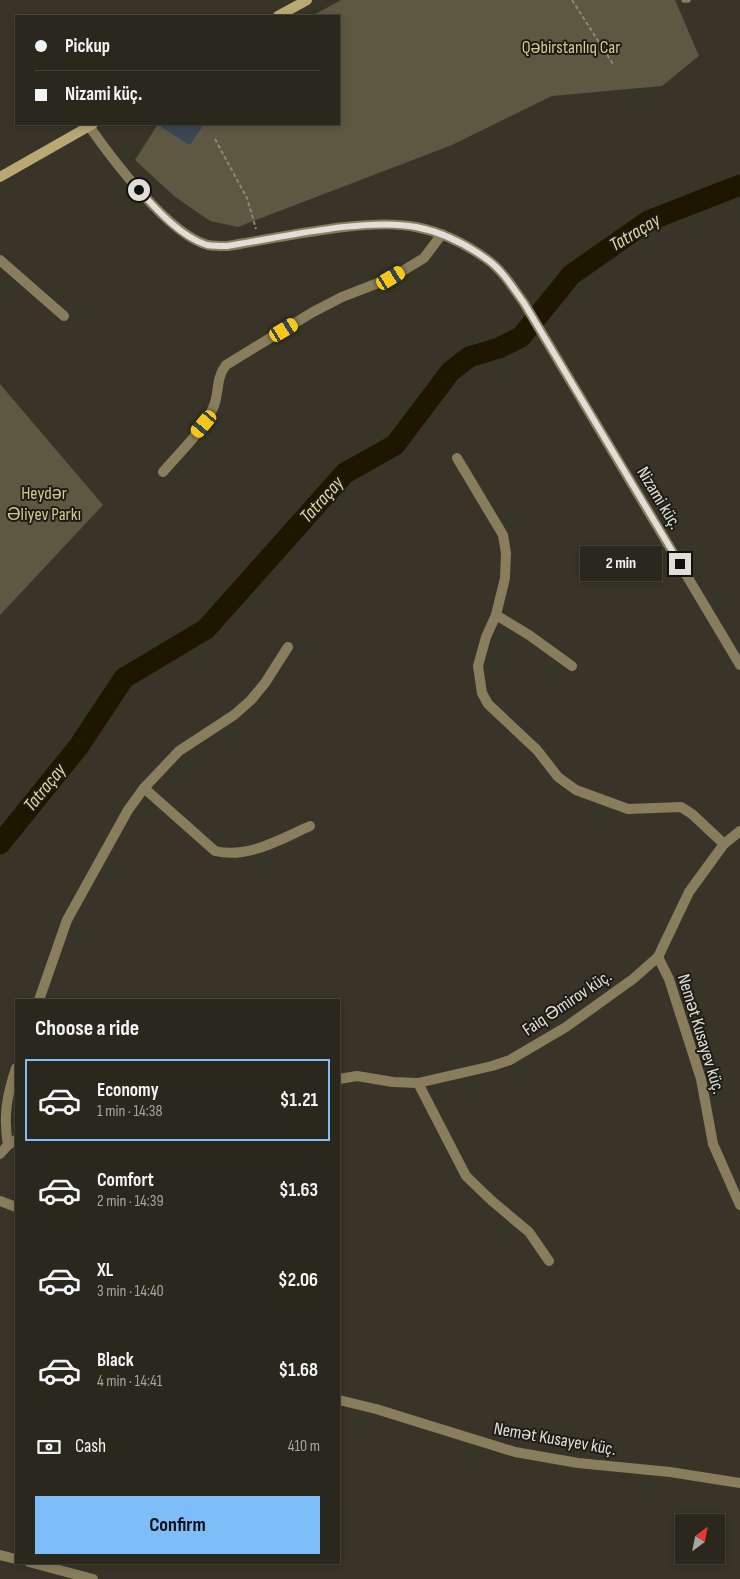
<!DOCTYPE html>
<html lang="en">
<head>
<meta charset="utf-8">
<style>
	:root { --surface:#2a271d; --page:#36332a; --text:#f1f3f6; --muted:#a5a5a4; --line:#46443b; --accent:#7fbdfa }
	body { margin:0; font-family:"Sofia Sans Condensed",sans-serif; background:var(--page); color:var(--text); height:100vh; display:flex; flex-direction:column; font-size:19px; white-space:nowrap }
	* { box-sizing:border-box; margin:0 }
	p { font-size:16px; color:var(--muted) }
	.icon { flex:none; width:28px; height:28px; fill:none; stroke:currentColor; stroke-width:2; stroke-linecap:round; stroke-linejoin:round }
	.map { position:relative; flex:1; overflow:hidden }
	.panel { position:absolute; left:15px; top:999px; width:325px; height:565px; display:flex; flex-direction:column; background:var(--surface); border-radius:0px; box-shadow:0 2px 8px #0003,0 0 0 1px var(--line) }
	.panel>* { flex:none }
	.hud { position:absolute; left:15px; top:15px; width:325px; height:110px; border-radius:0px; box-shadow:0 2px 8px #0003,0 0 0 1px var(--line); display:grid; align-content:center; height:110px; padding:0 20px; background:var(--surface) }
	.needle { width:32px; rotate:32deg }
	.buttons { position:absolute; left:675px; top:1514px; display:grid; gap:10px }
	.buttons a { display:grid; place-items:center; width:50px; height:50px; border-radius:0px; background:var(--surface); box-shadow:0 2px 8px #0003,0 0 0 1px var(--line); font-size:25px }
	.end { position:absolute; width:22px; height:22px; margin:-11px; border:6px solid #e0ded6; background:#111; box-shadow:0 0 0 2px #111 }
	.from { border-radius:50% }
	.bubble { position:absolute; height:35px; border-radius:0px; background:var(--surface); box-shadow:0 2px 8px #0003,0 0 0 1px var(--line); font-size:16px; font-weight:700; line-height:35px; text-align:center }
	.car { position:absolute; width:15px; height:30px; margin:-15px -8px; border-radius:6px; box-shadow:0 0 4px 1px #0007; background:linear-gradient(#f5c518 24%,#345 0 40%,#f5c518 0 76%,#345 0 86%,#f5c518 0) }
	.hud b { display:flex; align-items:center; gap:18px; height:48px; font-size:19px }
	.hud b+b { border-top:1px solid var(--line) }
	.hud i { width:12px; height:12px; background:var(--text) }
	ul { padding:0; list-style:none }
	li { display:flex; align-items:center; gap:15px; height:82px; margin:0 10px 8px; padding:0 10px; border:2px solid transparent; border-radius:0px }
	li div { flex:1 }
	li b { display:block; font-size:19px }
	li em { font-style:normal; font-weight:700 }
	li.current { border-color:var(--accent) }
	li>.icon { width:45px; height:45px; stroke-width:1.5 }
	h2 { padding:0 20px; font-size:22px; line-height:60px }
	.pay { display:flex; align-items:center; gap:12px; height:55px; padding:0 20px; font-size:19px }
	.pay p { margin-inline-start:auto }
	.button { display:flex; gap:10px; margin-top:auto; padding:10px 20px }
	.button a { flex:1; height:58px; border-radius:0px; background:var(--accent); color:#111; font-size:20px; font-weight:700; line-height:58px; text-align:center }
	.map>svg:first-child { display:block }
</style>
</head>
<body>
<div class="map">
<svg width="740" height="1579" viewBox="0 0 740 1579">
	<rect width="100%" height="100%" fill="#383427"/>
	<g fill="#5e5842">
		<polygon points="341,0 675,0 699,56 662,86 552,96 452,145 238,227 210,221 174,196 135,160 158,124 339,124 339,16 312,16"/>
		<polygon points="0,384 103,505 0,615"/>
	</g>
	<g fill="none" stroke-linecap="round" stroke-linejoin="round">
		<polyline stroke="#1f1600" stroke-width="21" points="0,844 79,746 124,678 206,629 345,473 395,445 450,372 469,357 499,348 521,337 571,275 648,221 740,185"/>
	</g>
	<polygon fill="#3d4752" stroke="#54606b" points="162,124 205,124 190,146 160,127"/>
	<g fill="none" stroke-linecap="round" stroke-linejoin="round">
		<g stroke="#8b887e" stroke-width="2" stroke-dasharray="4 2.5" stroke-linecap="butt">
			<polyline points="572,0 613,64"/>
			<polyline points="215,139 247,198 256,229"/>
		</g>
		<polyline stroke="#887e5d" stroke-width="5.5" points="684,0 688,0"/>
		<g stroke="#887e5d" stroke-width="10">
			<path d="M89,126c23,33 80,109 119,119 6,1 13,1 19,1 52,-8 140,-29 189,-19 26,5 50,17 72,33 15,11 25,28 36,43l216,362"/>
			<polyline points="0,260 64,316"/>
			<polyline points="457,458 503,535 506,553 505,578 496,615 486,637 478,666 482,693 488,704 537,750 558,777 576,790 628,809 681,807 692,814 724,844"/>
			<path d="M163,472c17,-20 38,-39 50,-64 7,-15 2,-29 13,-43l87,-53 29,-15 49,-19 33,-20 18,-24"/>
			<polyline points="496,615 529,635 572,666"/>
			<path d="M144,788l71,63c33,8 66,-12 95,-25"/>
			<polyline points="658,957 669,979 701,1079 713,1144 740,1205"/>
			<polyline points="39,1000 67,920 128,810 144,788 179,751 234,715 251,700 265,683 288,647"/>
			<polyline points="339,1079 357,1076 393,1082 418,1083 492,1066 510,1060 566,1027 633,979 658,957 689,892 724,844 740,831"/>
			<polyline points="418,1083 466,1176 492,1201 529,1232 549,1261"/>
			<path d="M8,1145c-5,-29 -1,-50 8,-77"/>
			<polyline points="0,1154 8,1145 16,1140"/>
			<polyline points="0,1201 16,1207"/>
			<polyline points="339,1400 376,1409 515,1452 578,1463 670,1472 740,1483"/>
			<polyline points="0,1555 16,1559"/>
			<polyline points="29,1562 93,1579"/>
		</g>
		<g stroke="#b8a873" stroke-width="10">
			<polyline points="278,16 307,0"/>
			<polyline points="0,177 93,124"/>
		</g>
	</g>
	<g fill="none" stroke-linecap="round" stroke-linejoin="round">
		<path stroke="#e0ded6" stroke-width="6" d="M139,190c18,20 42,47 68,55 6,1 14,1 20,1 52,-8 139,-29 189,-19 26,5 50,17 72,33 15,11 25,28 36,43l156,261"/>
	</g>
	<g text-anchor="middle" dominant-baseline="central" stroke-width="4" stroke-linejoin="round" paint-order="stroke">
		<g font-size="18" fill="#d8c78d" stroke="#1e1c16">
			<text x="571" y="47">Qəbirstanlıq Car</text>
			<text x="44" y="493">Heydər<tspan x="44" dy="21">Əliyev Parkı</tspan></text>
		</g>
		<g font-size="18" fill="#e0ded6" stroke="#1e1c16">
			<text transform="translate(659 498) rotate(59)">Nizami küç.</text>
			<text transform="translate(567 1003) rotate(-34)">Faiq Əmirov küç.</text>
			<text transform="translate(701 1034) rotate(73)">Nemət Kusayev küç.</text>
			<text transform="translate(555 1439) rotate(10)">Nemət Kusayev küç.</text>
		</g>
		<g font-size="19" font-style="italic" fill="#e9d89d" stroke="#1e1c16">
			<text transform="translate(635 233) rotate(-31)">Tatraçay</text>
			<text transform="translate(322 500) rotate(-48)">Tatraçay</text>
			<text transform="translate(45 788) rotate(-51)">Tatraçay</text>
		</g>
	</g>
</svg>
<div class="buttons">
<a><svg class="needle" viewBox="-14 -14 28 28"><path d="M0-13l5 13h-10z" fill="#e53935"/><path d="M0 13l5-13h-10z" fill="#a5a5a4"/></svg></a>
</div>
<i class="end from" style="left:139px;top:190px"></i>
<i class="end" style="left:680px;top:564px"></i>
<div class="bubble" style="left:580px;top:546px;width:82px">2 min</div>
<i class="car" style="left:391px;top:278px;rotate:59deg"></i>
<i class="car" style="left:284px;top:330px;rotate:59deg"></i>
<i class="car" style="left:204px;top:424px;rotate:220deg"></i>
<div class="hud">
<b><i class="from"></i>Pickup</b>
<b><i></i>Nizami küç.</b>
</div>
<section class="panel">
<h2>Choose a ride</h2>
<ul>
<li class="current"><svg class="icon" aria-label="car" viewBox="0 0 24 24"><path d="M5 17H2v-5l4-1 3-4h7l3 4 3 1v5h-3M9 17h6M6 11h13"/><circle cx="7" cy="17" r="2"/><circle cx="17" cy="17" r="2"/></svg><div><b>Economy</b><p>1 min · 14:38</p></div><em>$1.21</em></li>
<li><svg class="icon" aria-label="car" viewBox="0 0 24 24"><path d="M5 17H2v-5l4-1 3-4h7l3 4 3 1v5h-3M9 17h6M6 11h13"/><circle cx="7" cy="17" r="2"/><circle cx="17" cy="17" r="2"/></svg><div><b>Comfort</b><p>2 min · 14:39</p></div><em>$1.63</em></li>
<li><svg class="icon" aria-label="car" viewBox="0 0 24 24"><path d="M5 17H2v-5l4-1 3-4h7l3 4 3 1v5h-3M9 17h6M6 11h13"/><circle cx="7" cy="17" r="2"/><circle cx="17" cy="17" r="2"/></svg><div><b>XL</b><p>3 min · 14:40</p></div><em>$2.06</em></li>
<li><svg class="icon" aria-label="car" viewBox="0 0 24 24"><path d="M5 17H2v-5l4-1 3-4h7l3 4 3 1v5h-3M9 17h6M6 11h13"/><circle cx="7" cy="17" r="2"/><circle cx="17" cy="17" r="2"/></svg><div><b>Black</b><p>4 min · 14:41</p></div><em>$1.68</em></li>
</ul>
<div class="pay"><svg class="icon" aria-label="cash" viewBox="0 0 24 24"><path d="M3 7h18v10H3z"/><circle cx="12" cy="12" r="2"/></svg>Cash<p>410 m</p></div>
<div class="button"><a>Confirm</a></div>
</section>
</div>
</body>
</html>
